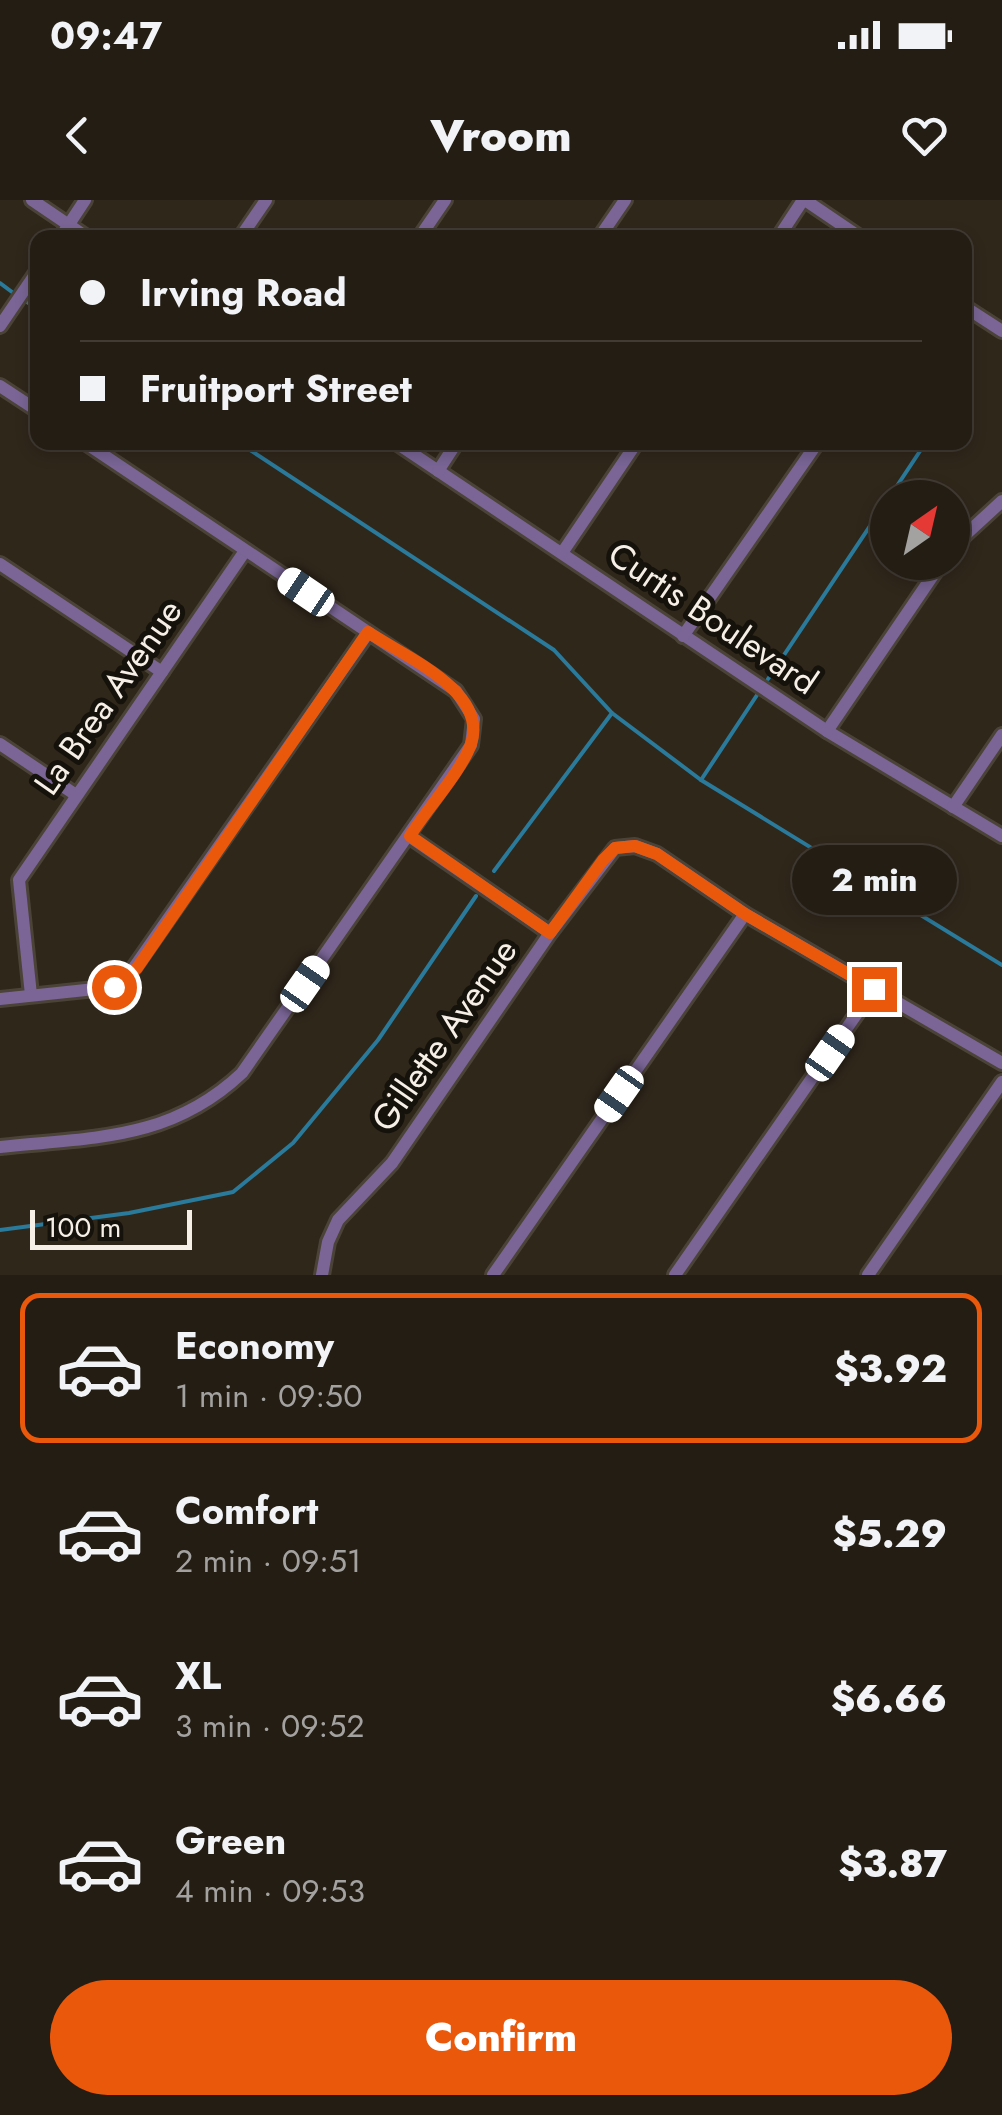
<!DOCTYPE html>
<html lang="en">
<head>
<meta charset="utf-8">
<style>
	:root { --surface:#241d14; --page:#2c261d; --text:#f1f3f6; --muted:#a3a2a0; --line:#413b34; --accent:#ea580c }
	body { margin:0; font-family:Jost,sans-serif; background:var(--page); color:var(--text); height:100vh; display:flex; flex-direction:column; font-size:38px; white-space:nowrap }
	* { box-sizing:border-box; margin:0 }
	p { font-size:32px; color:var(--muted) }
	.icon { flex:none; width:55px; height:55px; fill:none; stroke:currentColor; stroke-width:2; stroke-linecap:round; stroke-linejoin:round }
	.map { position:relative; height:1075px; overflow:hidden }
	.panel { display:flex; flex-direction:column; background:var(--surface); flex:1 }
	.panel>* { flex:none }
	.guide { position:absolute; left:30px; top:30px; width:942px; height:220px; border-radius:20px; box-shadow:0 5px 15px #0003,0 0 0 2px var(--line); display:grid; align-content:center; height:220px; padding:0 50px; background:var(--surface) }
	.needle { width:65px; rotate:34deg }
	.buttons { position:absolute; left:870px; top:280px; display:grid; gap:20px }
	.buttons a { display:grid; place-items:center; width:100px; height:100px; border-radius:50%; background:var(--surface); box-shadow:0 5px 15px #0003,0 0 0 2px var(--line); font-size:50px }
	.scale { position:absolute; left:30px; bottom:25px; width:162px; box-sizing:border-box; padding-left:10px; border:5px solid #f5efe7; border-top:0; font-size:28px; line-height:35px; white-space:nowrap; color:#f5efe7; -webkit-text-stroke:8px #15110b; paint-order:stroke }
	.end { position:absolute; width:45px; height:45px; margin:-22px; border:12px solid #ea580c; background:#fff; box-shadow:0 0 0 5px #fff }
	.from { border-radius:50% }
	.bubble { position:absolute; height:70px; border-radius:35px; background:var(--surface); box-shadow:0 5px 15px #0003,0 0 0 2px var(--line); font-size:32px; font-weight:800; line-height:70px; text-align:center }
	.car { position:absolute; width:30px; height:60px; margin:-30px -15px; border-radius:12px; box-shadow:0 0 8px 2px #0007; background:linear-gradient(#fff 24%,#345 0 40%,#fff 0 76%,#345 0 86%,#fff 0) }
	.guide b { display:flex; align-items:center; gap:35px; height:95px; font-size:38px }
	.guide b+b { border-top:2px solid var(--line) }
	.guide i { width:25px; height:25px; background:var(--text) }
	ul { padding:18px 0 0; list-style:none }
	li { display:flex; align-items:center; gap:30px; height:150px; margin:0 20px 15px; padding:0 30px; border:5px solid transparent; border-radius:20px }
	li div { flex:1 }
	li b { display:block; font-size:38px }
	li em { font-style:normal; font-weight:800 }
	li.selected { border-color:var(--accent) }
	li>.icon { width:90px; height:90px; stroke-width:1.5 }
	.cta { display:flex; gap:20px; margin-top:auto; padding:20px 50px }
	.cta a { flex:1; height:115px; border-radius:60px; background:var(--accent); color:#fff; font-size:40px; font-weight:800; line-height:115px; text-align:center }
	.status { display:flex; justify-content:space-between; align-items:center; height:70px; padding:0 50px; background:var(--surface); direction:ltr }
	.status svg { height:28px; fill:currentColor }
	header { display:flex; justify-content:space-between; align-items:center; height:130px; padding:0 50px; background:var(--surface); font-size:45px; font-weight:800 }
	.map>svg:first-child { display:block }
</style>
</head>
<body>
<div class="status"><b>09:47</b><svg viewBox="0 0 49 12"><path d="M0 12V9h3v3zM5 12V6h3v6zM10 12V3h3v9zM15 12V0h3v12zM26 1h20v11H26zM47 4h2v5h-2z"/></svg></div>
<header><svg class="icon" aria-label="back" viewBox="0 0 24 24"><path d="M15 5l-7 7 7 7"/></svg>Vroom<svg class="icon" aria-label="heart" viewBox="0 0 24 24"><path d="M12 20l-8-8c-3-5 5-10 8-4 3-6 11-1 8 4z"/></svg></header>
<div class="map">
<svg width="1002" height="1075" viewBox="0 0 1002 1075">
	<rect width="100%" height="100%" fill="#30271b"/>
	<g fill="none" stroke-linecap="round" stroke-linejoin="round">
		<g stroke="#2a7a9b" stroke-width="4">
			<polyline points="0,83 12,92"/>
			<polyline points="27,102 38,110"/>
			<polyline points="238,242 554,450 612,513 701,580 1002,765"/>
			<polyline points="889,298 926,242"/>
			<polyline points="768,479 888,299"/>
			<polyline points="701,580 759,492"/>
			<polyline points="494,671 612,513"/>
			<polyline points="0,1030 129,1013 233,992 293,943 378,840 476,696"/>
		</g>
		<g stroke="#4c4338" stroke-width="18">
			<g id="minor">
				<polyline points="32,0 88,38"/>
				<polyline points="805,0 861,38"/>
				<polyline points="60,38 85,0"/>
				<polyline points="240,38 266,0"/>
				<polyline points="419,38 445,0"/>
				<polyline points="599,38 625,0"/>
				<polyline points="778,38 803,0"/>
				<polyline points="965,107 1002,131"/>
				<polyline points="0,126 38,70"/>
				<polyline points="0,186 38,211"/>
				<polyline points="395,242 827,531 1002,636"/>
				<polyline points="438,271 457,242"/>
				<polyline points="952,347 1002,301"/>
				<polyline points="562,353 637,242"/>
				<polyline points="0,364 162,472"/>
				<polyline points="683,436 818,242"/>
				<polyline points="827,531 942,362"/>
				<polyline points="0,544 76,595"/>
				<polyline points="953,607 1002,535"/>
				<polyline points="409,636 550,733"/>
				<polyline points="31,795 19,680 245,351"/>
				<polyline points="0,799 114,787 126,779 368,433"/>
				<path d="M0,947c93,-10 170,-6 242,-74l229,-328 3,-26 -18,-28 -372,-249"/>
				<polyline points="322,1075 328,1042 338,1020 392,963 550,733 615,648 635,646 657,654 745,714 1002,863"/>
				<polyline points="493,1075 745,714"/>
				<polyline points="675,1075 874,789"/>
				<polyline points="868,1075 1002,882"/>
			</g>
		</g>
		<use href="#minor" stroke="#7a6596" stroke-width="12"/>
	</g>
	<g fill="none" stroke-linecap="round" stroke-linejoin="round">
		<path stroke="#ea580c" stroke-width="12" d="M114,787l23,-19 231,-336c35,24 121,59 103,112 -10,28 -45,66 -61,92l140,97 53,-73 12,-12 20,-2 22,8 88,60 129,75"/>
	</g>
	<g text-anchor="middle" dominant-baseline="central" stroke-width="10" stroke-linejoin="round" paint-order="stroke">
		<g font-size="35" fill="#f5efe7" stroke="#15110b">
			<text transform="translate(713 418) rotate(34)">Curtis Boulevard</text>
			<text transform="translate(108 497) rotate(-55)">La Brea Avenue</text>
			<text transform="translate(444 835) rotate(-55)">Gillette Avenue</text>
		</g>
	</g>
</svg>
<div class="buttons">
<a><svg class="needle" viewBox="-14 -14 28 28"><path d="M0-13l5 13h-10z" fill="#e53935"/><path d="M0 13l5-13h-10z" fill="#a3a2a0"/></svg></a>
</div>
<div class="scale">100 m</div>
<i class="end from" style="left:114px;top:787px"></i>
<i class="end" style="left:874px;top:789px"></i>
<div class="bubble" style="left:792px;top:645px;width:165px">2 min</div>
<i class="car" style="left:306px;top:392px;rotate:304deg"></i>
<i class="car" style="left:305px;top:784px;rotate:35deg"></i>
<i class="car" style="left:830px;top:853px;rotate:35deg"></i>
<i class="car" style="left:619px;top:894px;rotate:215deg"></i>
<div class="guide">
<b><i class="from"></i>Irving Road</b>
<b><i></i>Fruitport Street</b>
</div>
</div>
<section class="panel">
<ul>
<li class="selected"><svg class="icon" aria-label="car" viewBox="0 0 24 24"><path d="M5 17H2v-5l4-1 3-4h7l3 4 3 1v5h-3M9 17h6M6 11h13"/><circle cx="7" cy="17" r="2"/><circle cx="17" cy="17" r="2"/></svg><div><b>Economy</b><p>1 min · 09:50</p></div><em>$3.92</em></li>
<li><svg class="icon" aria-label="car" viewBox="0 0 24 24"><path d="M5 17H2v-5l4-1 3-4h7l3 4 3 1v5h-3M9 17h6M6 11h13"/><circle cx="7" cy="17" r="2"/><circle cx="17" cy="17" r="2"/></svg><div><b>Comfort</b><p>2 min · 09:51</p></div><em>$5.29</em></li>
<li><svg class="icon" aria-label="car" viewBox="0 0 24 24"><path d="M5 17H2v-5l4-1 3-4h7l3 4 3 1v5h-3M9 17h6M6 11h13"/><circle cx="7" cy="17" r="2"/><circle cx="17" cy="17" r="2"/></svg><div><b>XL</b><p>3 min · 09:52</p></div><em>$6.66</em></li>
<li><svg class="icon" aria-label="car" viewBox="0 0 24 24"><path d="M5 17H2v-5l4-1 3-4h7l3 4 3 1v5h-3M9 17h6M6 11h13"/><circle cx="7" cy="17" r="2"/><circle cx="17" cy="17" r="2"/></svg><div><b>Green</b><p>4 min · 09:53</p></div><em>$3.87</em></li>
</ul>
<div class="cta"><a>Confirm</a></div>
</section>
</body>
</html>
